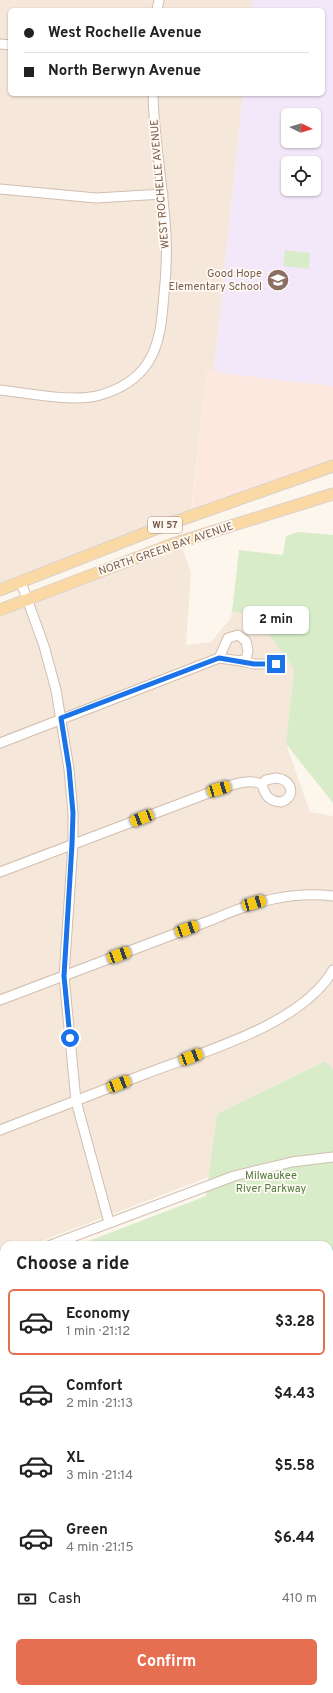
<!DOCTYPE html>
<html lang="en">
<head>
<meta charset="utf-8">
<style>
	:root { --surface:#fff; --page:#f2f2f2; --text:#222; --muted:#767676; --line:#e0e0e0; --accent:#e76f51 }
	body { margin:0; font-family:Overpass,sans-serif; background:var(--page); color:var(--text); height:100vh; display:flex; flex-direction:column; font-size:15px; white-space:nowrap }
	* { box-sizing:border-box; margin:0 }
	p { font-size:13px; color:var(--muted) }
	.icon { flex:none; width:22px; height:22px; fill:none; stroke:currentColor; stroke-width:2; stroke-linecap:round; stroke-linejoin:round }
	.map { position:relative; flex:1; overflow:hidden }
	.panel { position:absolute; left:0px; top:1241px; width:333px; height:452px; display:flex; flex-direction:column; background:var(--surface); border-radius:12px 12px 0 0; box-shadow:0 1px 3px #0004 }
	.panel>* { flex:none }
	.banner { position:absolute; left:8px; top:8px; width:317px; height:88px; border-radius:6px; box-shadow:0 1px 3px #0004; display:grid; align-content:center; height:88px; padding:0 16px; background:var(--surface) }
	.needle { width:26px; rotate:95deg }
	.buttons { position:absolute; left:281px; top:108px; display:grid; gap:8px }
	.buttons a { display:grid; place-items:center; width:40px; height:40px; border-radius:6px; background:var(--surface); box-shadow:0 1px 3px #0004; font-size:20px }
	.end { position:absolute; width:18px; height:18px; margin:-9px; border:5px solid #1a73e8; background:#fff; box-shadow:0 0 0 2px #fff }
	.from { border-radius:50% }
	.bubble { position:absolute; height:28px; border-radius:6px; background:var(--surface); box-shadow:0 1px 3px #0004; font-size:13px; font-weight:700; line-height:28px; text-align:center }
	.car { position:absolute; width:12px; height:24px; margin:-12px -6px; border-radius:5px; box-shadow:0 0 3px 1px #0007; background:linear-gradient(#f5c518 24%,#345 0 40%,#f5c518 0 76%,#345 0 86%,#f5c518 0) }
	.banner b { display:flex; align-items:center; gap:14px; height:38px; font-size:15px }
	.banner b+b { border-top:1px solid var(--line) }
	.banner i { width:10px; height:10px; background:var(--text) }
	ul { padding:0; list-style:none }
	li { display:flex; align-items:center; gap:12px; height:66px; margin:0 8px 6px; padding:0 8px; border:2px solid transparent; border-radius:6px }
	li div { flex:1 }
	li b { display:block; font-size:15px }
	li em { font-style:normal; font-weight:700 }
	li.current { border-color:var(--accent) }
	li>.icon { width:36px; height:36px; stroke-width:1.5 }
	h2 { padding:0 16px; font-size:18px; line-height:48px }
	.pay { display:flex; align-items:center; gap:10px; height:44px; padding:0 16px; font-size:15px }
	.pay p { margin-inline-start:auto }
	.primary-button { display:flex; gap:8px; margin-top:auto; padding:8px 16px }
	.primary-button a { flex:1; height:46px; border-radius:6px; background:var(--accent); color:#fff; font-size:16px; font-weight:700; line-height:46px; text-align:center }
	.map>svg:first-child { display:block }
</style>
</head>
<body>
<div class="map">
<svg width="333" height="1693" viewBox="0 0 333 1693">
	<rect width="100%" height="100%" fill="#fdf6ec"/>
	<g fill="#f5e8da">
		<polygon points="0,0 253,0 252,10 10,10 10,94 243,94 214,372 207,372 191,511 0,583"/>
		<polygon points="182,548 191,572 186,645 211,642 230,619 232,612 255,615 294,669 286,744 310,812 333,816 333,1069 324,1061 217,1114 209,1177 31,1245 4,1245 4,1255 0,1257 0,617"/>
		<polygon points="333,1283 333,1415 329,1416 329,1284"/>
		<polygon points="4,1451 4,1689 329,1689 328,1693 18,1693 0,1691 0,1452"/>
		<polygon points="329,1482 333,1482 333,1655 329,1687"/>
	</g>
	<polygon fill="#fde8e0" points="207,371 333,386 333,466 191,517"/>
	<path fill="#f3e8fa" fill-rule="evenodd" d="M253,0h80v386l-119,-14 29,-278h80v-84h-71zM288,115h26v26h-26zM288,163h26v26h-26z"/>
	<g fill="#d8ecc9">
		<polygon points="285,250 310,253 309,269 283,266"/>
		<polygon points="299,532 333,535 333,803 286,744 294,669 255,615 232,612 239,550 283,555 286,536"/>
		<polygon points="325,1061 333,1069 333,1270 329,1271 329,1245 78,1245 206,1196 217,1114"/>
		<polygon points="4,1273 4,1418 0,1419 0,1275"/>
	</g>
	<g fill="#bfe3e8" stroke="#a5d3da">
		<polygon points="329,1248 333,1248 333,1283 329,1284"/>
		<polygon points="4,1372 4,1451 0,1452 0,1374"/>
		<polygon points="333,1415 333,1482 329,1482 329,1416"/>
	</g>
	<g fill="none" stroke-linecap="round" stroke-linejoin="round">
		<g stroke="#d1beb0" stroke-width="11">
			<g id="minor">
				<polyline points="157,10 159,0"/>
				<polyline points="0,44 10,45"/>
				<polyline points="0,189 96,198 163,194"/>
				<path d="M0,390c27,3 74,13 100,5 18,-5 36,-15 47,-31 14,-21 15,-46 17,-70 2,-19 3,-39 2,-58 -2,-47 -12,-94 -13,-142"/>
				<polyline points="21,582 44,646 56,690 69,769 73,813 73,844 64,976 76,1101 109,1222"/>
				<polyline points="241,661 254,664 276,664"/>
				<polyline points="0,743 219,658 241,661 246,659 248,651 246,641 238,635 228,638 219,658"/>
				<path d="M276,778c16,1 21,19 5,24 -12,-1 -16,-6 -19,-18l4,-4z"/>
				<path d="M0,872l219,-83c13,-4 29,-11 43,-5"/>
				<path d="M0,1000l214,-81c39,-17 76,-28 119,-23"/>
				<path d="M0,1130c48,-19 97,-37 145,-56 57,-22 157,-49 188,-104"/>
				<polyline points="51,1245 234,1176 292,1162 333,1157"/>
				<polyline points="0,1265 4,1263"/>
			</g>
		</g>
		<g stroke="#dad1cd" stroke-width="13">
			<g id="major">
				<polyline points="0,590 166,525 333,466"/>
				<polyline points="0,610 173,544 333,494"/>
			</g>
		</g>
		<use href="#minor" stroke="#fff" stroke-width="9"/>
		<use href="#major" stroke="#fbd9a5" stroke-width="11"/>
	</g>
	<g fill="none" stroke-linecap="round" stroke-linejoin="round">
		<polyline stroke="#1a73e8" stroke-width="5" points="70,1038 64,976 72,844 73,813 69,768 61,718 219,658 254,664 276,664"/>
	</g>
	<defs>
		<g id="school-disc" transform="scale(1.15)"><circle r="9.5" fill="#8d6e63" stroke="#fffaf3"/><path d="M0-5L7-2L0 1L-7-2ZM-4 1L0 2.5L4 1V4Q0 6-4 4Z" fill="#fff"/></g>
	</defs>
	<g fill-rule="evenodd">
		<use href="#school-disc" x="278" y="280"/>
	</g>
	<g text-anchor="middle" dominant-baseline="central" stroke-width="3.5" stroke-linejoin="round" paint-order="stroke">
		<rect fill="#fffaf3" stroke="#a28b7f" stroke-width="1" x="148" y="517" width="34" height="16" rx="3"/>
		<g font-size="10" font-weight="bold" fill="#7a5c4d">
			<text x="165" y="525">WI 57</text>
		</g>
		<g font-size="11" fill="#7a5c4d" stroke="#fffaf3">
			<text transform="translate(160 184) rotate(-95)">WEST ROCHELLE AVENUE</text>
			<text transform="translate(166 549) rotate(-19)">NORTH GREEN BAY AVENUE</text>
		</g>
		<g font-size="11" fill="#785e54" stroke="#fffaf3" text-anchor="end">
			<text x="262" y="274">Good Hope<tspan x="262" dy="13">Elementary School</tspan></text>
		</g>
		<g font-size="11" fill="#537a41" stroke="#fffaf3">
			<text x="271" y="1176">Milwaukee<tspan x="271" dy="13">River Parkway</tspan></text>
		</g>
	</g>
</svg>
<div class="buttons">
<a><svg class="needle" viewBox="-14 -14 28 28"><path d="M0-13l5 13h-10z" fill="#e53935"/><path d="M0 13l5-13h-10z" fill="#767676"/></svg></a>
<a><svg class="icon" aria-label="locate" viewBox="0 0 24 24"><circle cx="12" cy="12" r="6"/><path d="M12 2v4M12 18v4M2 12h4M18 12h4"/></svg></a>
</div>
<i class="end from" style="left:70px;top:1038px"></i>
<i class="end" style="left:276px;top:664px"></i>
<div class="bubble" style="left:243px;top:606px;width:66px">2 min</div>
<i class="car" style="left:219px;top:789px;rotate:73deg"></i>
<i class="car" style="left:142px;top:818px;rotate:249deg"></i>
<i class="car" style="left:254px;top:903px;rotate:74deg"></i>
<i class="car" style="left:187px;top:929px;rotate:70deg"></i>
<i class="car" style="left:119px;top:955px;rotate:70deg"></i>
<i class="car" style="left:191px;top:1057px;rotate:69deg"></i>
<i class="car" style="left:119px;top:1084px;rotate:69deg"></i>
<div class="banner">
<b><i class="from"></i>West Rochelle Avenue</b>
<b><i></i>North Berwyn Avenue</b>
</div>
<section class="panel">
<h2>Choose a ride</h2>
<ul>
<li class="current"><svg class="icon" aria-label="car" viewBox="0 0 24 24"><path d="M5 17H2v-5l4-1 3-4h7l3 4 3 1v5h-3M9 17h6M6 11h13"/><circle cx="7" cy="17" r="2"/><circle cx="17" cy="17" r="2"/></svg><div><b>Economy</b><p>1 min · 21:12</p></div><em>$3.28</em></li>
<li><svg class="icon" aria-label="car" viewBox="0 0 24 24"><path d="M5 17H2v-5l4-1 3-4h7l3 4 3 1v5h-3M9 17h6M6 11h13"/><circle cx="7" cy="17" r="2"/><circle cx="17" cy="17" r="2"/></svg><div><b>Comfort</b><p>2 min · 21:13</p></div><em>$4.43</em></li>
<li><svg class="icon" aria-label="car" viewBox="0 0 24 24"><path d="M5 17H2v-5l4-1 3-4h7l3 4 3 1v5h-3M9 17h6M6 11h13"/><circle cx="7" cy="17" r="2"/><circle cx="17" cy="17" r="2"/></svg><div><b>XL</b><p>3 min · 21:14</p></div><em>$5.58</em></li>
<li><svg class="icon" aria-label="car" viewBox="0 0 24 24"><path d="M5 17H2v-5l4-1 3-4h7l3 4 3 1v5h-3M9 17h6M6 11h13"/><circle cx="7" cy="17" r="2"/><circle cx="17" cy="17" r="2"/></svg><div><b>Green</b><p>4 min · 21:15</p></div><em>$6.44</em></li>
</ul>
<div class="pay"><svg class="icon" aria-label="cash" viewBox="0 0 24 24"><path d="M3 7h18v10H3z"/><circle cx="12" cy="12" r="2"/></svg>Cash<p>410 m</p></div>
<div class="primary-button"><a>Confirm</a></div>
</section>
</div>
</body>
</html>
